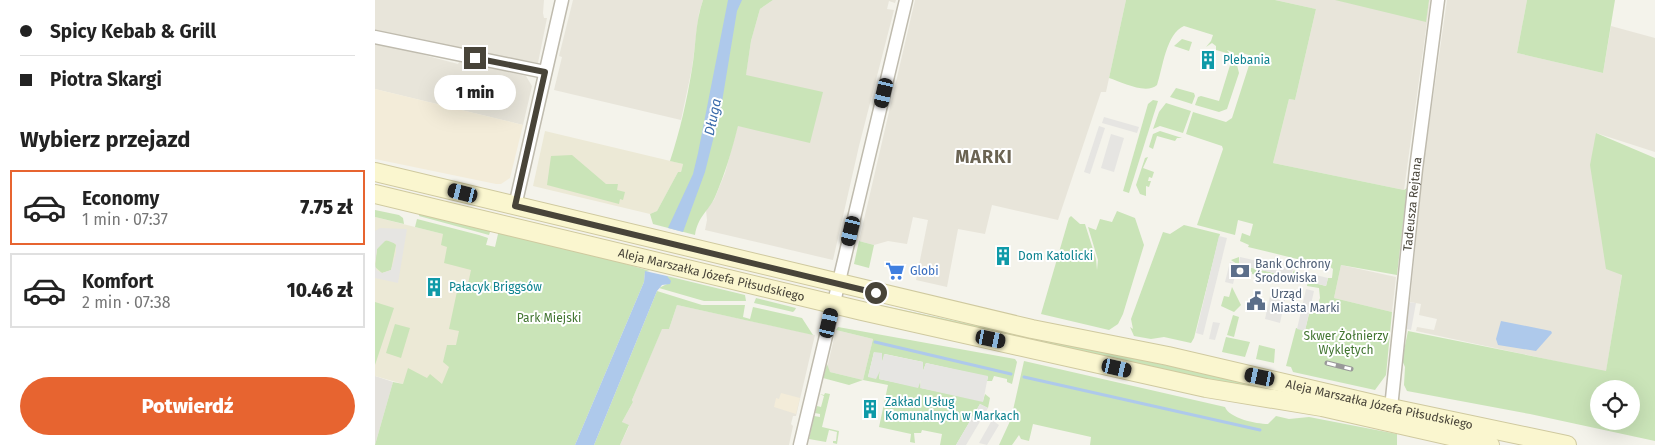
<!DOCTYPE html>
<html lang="pl">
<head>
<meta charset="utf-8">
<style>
	:root { --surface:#fff; --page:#f2f2f2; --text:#222; --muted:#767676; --line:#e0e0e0; --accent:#e76430 }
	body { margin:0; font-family:"Fira Sans",sans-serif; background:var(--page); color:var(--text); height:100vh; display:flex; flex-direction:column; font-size:19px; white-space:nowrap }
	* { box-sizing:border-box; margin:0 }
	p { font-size:16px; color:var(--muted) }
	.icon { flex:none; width:28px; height:28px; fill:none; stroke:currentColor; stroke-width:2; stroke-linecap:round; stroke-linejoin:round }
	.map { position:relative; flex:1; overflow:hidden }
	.panel { display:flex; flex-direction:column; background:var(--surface); width:375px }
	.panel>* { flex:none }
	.hud { display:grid; align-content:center; height:110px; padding:0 20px; background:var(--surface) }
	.tools { position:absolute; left:1215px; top:380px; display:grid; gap:10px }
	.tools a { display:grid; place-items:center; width:50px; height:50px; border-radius:50%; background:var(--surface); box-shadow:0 5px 20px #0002; font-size:25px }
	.end { position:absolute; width:22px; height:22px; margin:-11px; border:6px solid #484439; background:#fff; box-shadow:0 0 0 2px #fff }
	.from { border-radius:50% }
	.bubble { position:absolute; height:35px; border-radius:18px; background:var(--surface); box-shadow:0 5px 20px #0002; font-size:16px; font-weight:800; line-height:35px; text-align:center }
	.car { position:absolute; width:15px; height:30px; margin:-15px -8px; border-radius:6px; box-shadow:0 0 4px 1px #0007; background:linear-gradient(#222 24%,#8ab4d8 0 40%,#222 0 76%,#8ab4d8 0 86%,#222 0) }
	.hud b { display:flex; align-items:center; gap:18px; height:48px; font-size:19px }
	.hud b+b { border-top:1px solid var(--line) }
	.hud i { width:12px; height:12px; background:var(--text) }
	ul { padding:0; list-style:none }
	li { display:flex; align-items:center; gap:15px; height:75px; margin:0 10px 8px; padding:0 10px; border:2px solid var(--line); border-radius:0px }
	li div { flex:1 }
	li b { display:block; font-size:19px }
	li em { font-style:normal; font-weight:800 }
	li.selected { border-color:var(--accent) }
	li>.icon { width:45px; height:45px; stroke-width:1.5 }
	h2 { padding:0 20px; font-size:22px; line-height:60px }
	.button { display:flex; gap:10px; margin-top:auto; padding:10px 20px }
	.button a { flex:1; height:58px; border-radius:30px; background:var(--accent); color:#fff; font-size:20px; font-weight:800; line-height:58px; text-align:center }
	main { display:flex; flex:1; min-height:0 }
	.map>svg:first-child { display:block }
</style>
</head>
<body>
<main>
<section class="panel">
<div class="hud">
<b><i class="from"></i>Spicy Kebab &amp; Grill</b>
<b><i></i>Piotra Skargi</b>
</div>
<h2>Wybierz przejazd</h2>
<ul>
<li class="selected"><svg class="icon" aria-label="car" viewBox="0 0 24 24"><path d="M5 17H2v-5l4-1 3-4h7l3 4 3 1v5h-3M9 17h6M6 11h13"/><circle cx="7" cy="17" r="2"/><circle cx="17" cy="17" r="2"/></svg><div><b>Economy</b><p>1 min · 07:37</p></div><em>7.75 zł</em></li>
<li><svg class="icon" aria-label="car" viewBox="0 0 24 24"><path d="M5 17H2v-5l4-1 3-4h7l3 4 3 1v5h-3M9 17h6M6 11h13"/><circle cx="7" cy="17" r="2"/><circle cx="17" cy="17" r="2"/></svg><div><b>Komfort</b><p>2 min · 07:38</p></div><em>10.46 zł</em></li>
</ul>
<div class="button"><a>Potwierdź</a></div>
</section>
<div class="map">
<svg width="1280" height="445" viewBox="0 0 1280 445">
	<rect width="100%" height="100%" fill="#f4f3eb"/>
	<g fill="#e8e5da">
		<polygon points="0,0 169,0 168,13 169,18 172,18 163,63 0,32"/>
		<polygon points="198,0 328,0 324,13 317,68 306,120 179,90 187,57 184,56"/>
		<polygon points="398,0 521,0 520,3 514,1 512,9 519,10 484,146 458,260 330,230 332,220 331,210 339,200 350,173 363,125 376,41 385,9"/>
		<polygon points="540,0 751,0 731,92 726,92 683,220 617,205 610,234 583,229 572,287 541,280 553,220 538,217 532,244 513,241 499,245 484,241"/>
		<polygon points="900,0 1055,0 1029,190 898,163 914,99 920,100 941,9"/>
		<polygon points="1072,0 1152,0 1142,53 1228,73 1236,26 1280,38 1280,152 1221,133 1247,274 1231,372 1041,331 1042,327 1059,330 1062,319 1044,315 1046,304 1035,302 1049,161"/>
		<polygon points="0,42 83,64 84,62 110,67 151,76 157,86 148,125 0,89"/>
		<polygon points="966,265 1021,277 1017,312 959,298"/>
		<polygon points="302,305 440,335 421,416 418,416 416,424 418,426 414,445 245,445 254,426 247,422 258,402 257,400 287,328 294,329"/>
		<polygon points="461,330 498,339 488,380 455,372 452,368"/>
	</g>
	<g fill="#f3ecd9">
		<polygon points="0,89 148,125 135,178 126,184 121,184 0,159"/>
		<polygon points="406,393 425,398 421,414 399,407 401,398 404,399"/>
	</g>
	<polygon fill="#e4e2dc" points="0,376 18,382 0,445"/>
	<g fill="#ece9d6">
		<polygon points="170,131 308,164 306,172 303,172 282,211 275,214 158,186"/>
		<polygon points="0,217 120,247 77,398 0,376"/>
	</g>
	<g fill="#cae4b8" fill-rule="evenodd">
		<path d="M328,0h70l-13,9 -9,32 -5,34 77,17 -13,51 -72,-17c-6,24 -13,48 -23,71 -7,15 -17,19 -20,38l-42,-11 -3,-10 7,-3 21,-39h3l2,-8 -13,-3c10,-30 17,-61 22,-92 4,-23 3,-46 11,-69z"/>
		<path d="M751,0h149l41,9 -21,91 -6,-1 -16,64 131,27 3,-2 -10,87 -56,-10 -7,33 58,14 -6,63 -11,15 -82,-18 -2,-5 -5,-1 10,-38 9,2 5,-20 5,1 5,-13 -1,-10 -12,-2 1,-6 8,-5 -2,8 12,3 2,-8h4l1,-9 -3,-2 -82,-20 1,-2 -9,-4 2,-8 8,3 3,-12 -15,-4 -3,15 -38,-10 26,-76 -1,-3 -36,-12 7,-22 33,10 6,-4 20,-62 -10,-3 -7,5 -4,-1 1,-5 -5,-2 3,4 -14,-4v-4l-4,-3 -6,4 5,-6 2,-6 -29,-9c-18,8 -21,41 -27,59 -11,10 -35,-3 -48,-7z"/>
		<polygon points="960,0 1054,0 1051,22"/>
		<polygon points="1152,0 1240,0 1228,73 1142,53"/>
		<polygon points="807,39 817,42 814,51 799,46"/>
		<polygon points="856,62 862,65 864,73 852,109 844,112 820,105 823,97 826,96 844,101"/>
		<polygon points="801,88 819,93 820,96 817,104 795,97"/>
		<polygon points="778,100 783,101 754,193 748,191 773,104"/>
		<polygon points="791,103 816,111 808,133 785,126 778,129 784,112"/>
		<polygon points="785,131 807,138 802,138 800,141 782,136 778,149 774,147 778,134"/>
		<path d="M1221,133l59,25v283l-125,-27 -123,-23 -3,-6 1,-18 -3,-7 6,-29 198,40 16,-96 -16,-6 -16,-104zM1224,389h32v32h-32z"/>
		<polygon points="197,155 231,184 243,184 242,190 250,192 248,200 245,199 244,204 172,185 176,156"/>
		<polygon points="773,157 768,168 779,172 777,178 774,177 773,181 776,181 774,187 771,186 771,196 765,194 761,185 770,158"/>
		<polygon points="0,210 24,215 28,218 29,224 0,217"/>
		<polygon points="45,211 116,229 114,235 44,216"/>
		<polygon points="742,211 760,218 769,245 748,314 743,324 734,330 666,314 694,218 696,216 705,224 710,224 721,259 722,270 723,260 713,227 721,230 725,219 737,222"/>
		<polygon points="42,219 104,235 113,238 111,245 120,247 123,234 126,231 209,252 275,271 270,272 269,282 200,445 0,445 18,382 28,384 33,368 52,378 55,374 67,384 74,367 68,362 72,345 81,345 84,331 74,329 84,282 93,284 96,270 69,263 72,247 66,245 68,234 40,227"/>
		<polygon points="809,225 845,234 819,338 816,343 789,337 776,339 759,336 755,327 758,329 756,319 788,232 795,234"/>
		<polygon points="16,240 21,245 16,270 7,273 0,267 2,249 8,241"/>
		<polygon points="484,241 499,245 494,268 479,264"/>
		<polygon points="864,257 864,265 916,277 919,270 923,276 923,284 877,274 877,272 862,268 862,264 856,260"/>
		<polygon points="292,276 370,295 371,301 329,301 284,288 292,284"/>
		<polygon points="857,287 866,305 859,312 846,306 849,296 854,297"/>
		<polygon points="282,291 327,305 370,305 368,317 375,319 378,307 427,318 438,335 302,305 294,329 287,329 257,400 258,402 247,422 254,425 245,445 219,445"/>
		<polygon points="381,298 421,308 420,310 418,312 379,303"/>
		<polygon points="0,302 19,308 0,365"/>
		<polygon points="495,303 937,396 847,383 494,306"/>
		<polygon points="858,315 864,317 859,337 852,335"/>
		<polygon points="20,324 35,328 26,358 11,353"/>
		<polygon points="463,327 640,359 642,362 637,384 632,382 632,379 619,376 617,381 612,381 613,377 551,363 548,371 548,362 510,354 507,362 499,352 493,377 505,371 504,379 543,387 545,380 546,388 608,401 610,394 615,398 613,408 605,404 581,445 565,445 567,434 547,430 546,433 539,433 540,443 535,442 536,434 504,427 513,385 488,380 474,385 448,378 452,364 455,372 488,380 498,339 461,330"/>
		<polygon points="851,337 875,342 870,357 847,352"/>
		<polygon points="884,345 900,349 899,363 881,359"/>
		<path d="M649,361l201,46c4,11 31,17 43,17l8,-8 13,3 20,-2 88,17v11h-307l1,-8 -58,-13 -4,17 -8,-2 -2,-4 -7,10h-13l12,-26z"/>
		<polygon points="450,393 455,394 447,427 464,431 462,444 458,443 458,441 461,441 462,432 454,430 451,442 434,439 439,416 445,417 445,414 440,413 442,406 446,407 449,396 445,394 449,395"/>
	</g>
	<g fill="#e6e5e2" fill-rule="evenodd">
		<polygon points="729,117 764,127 762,133 727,123"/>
		<polygon points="724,126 730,128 715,174 709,172"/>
		<polygon points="736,134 749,138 739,172 726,168"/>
		<path d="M5,228l27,1 -9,54 -23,-5v-47zM11,240l10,4v9l-5,17 -9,3 -6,-3 -1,-7 2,-14z"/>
		<polygon points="844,236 852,238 828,335 821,333"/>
		<polygon points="865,257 918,269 916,277 864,265"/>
		<polygon points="855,262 863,264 858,284 850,282"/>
		<polygon points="941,275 953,278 951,286 939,283"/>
		<polygon points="931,289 939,291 930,331 922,329"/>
		<polygon points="895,296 910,300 905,323 890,319"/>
		<polygon points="1031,302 1041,303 1036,330 1028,328"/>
		<polygon points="838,322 845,323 840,340 834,339"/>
		<polygon points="499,352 507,353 507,362 509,354 548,362 548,371 551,363 613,376 608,402 545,388 546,380 543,388 504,379 505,371 501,379 493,377"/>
		<polygon points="605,404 613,408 591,445 581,445"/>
		<polygon points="617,420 624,425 612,445 604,443"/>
	</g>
	<g fill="#aec9eb">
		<polygon points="353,0 367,0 362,11 346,108 330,172 308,232 293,228 318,174 323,153"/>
		<polygon points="270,271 292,276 296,281 295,284 287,285 282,291 219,445 200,445 269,282"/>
		<polygon points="1126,321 1176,331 1177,333 1161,351 1123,345 1121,339"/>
	</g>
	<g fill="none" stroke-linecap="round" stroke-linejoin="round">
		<g stroke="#aec9eb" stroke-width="3">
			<polyline points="500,342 636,374"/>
			<polyline points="649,377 885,430"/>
		</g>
		<g stroke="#bfbbae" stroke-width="15">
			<g id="street">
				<polyline points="0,37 170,72"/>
				<polyline points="140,206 187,0"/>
				<path id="s1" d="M1016,408l25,-239 22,-169"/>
				<polyline points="425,445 531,0"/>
			</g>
		</g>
		<g stroke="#cfc99f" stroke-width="20">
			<g id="secondary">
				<path id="s2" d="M0,172l657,157 136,27 223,52 176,37"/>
				<path id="s3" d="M0,194l487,117 344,77 116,19 168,38"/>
			</g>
		</g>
		<use href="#street" stroke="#fff" stroke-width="12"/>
		<use href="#secondary" stroke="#faf6cf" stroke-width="18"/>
		<g stroke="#999" stroke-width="5">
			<polyline id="rail" points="952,363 976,369"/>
		</g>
		<use href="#rail" stroke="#fff" stroke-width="3" stroke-dasharray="9" stroke-linecap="butt"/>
	</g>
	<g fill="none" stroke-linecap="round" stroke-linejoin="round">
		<polyline stroke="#484439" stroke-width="6" points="100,58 170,72 140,206 501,293"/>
	</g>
	<defs>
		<g id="building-bare" transform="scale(1.5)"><path d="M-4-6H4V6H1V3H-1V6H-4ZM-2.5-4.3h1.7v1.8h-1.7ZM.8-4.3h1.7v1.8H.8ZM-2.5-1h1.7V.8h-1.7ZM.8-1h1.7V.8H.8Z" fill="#0f9aa8" stroke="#fff" stroke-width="2.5" paint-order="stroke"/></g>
		<g id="supermarket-bare" transform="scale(1.5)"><path d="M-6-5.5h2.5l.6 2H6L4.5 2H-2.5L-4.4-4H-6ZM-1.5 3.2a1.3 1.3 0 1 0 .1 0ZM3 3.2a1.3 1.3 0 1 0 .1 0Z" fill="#3f7fe0" stroke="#fff" stroke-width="2.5" paint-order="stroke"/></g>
		<g id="bank-bare" transform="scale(1.5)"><path d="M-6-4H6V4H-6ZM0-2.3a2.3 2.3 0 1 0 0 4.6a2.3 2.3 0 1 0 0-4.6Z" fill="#5c6f8a" stroke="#fff" stroke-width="2.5" paint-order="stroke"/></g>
		<g id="civic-bare" transform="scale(1.5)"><path d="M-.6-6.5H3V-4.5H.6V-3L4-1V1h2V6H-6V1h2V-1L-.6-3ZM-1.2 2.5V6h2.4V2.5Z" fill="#5c6f8a" stroke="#fff" stroke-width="2.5" paint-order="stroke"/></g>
	</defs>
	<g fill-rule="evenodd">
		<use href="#building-bare" x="833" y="60"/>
		<use href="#building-bare" x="628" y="256"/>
		<use href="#supermarket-bare" x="520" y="271"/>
		<use href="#bank-bare" x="865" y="271"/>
		<use href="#building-bare" x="59" y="287"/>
		<use href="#civic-bare" x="881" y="301"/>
		<use href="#building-bare" x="495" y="409"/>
	</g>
	<g text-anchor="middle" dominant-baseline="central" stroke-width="4" stroke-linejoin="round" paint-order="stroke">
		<g font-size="12" fill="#0d838f" stroke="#fff" text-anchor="start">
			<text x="848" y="60">Plebania</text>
			<text x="643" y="256">Dom Katolicki</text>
			<text x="74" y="287">Pałacyk Briggsów</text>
			<text x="510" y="402">Zakład Usług<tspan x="510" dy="14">Komunalnych w Markach</tspan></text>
		</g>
		<g font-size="12" fill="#484439" stroke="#fff">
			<text stroke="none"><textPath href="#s1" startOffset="205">Tadeusza Rejtana</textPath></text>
			<text stroke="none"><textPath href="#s3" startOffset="346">Aleja Marszałka Józefa Piłsudskiego</textPath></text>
			<text stroke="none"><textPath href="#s2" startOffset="1031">Aleja Marszałka Józefa Piłsudskiego</textPath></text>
		</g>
		<g font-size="12" fill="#4e5e75" stroke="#fff" text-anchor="start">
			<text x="880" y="264">Bank Ochrony<tspan x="880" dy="14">Środowiska</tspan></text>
			<text x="896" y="294">Urząd<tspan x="896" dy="14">Miasta Marki</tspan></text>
		</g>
		<g font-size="12" fill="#366cbe" stroke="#fff" text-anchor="start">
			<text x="535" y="271">Globi</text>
		</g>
		<g font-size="12" fill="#427531" stroke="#fff">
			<text x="174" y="318">Park Miejski</text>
			<text x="971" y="336">Skwer Żołnierzy<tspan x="971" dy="14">Wyklętych</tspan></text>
		</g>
		<g font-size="14" font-style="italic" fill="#3b6cab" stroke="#fff">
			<text transform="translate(338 117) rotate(-78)">Długa</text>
		</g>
		<g font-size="18" font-weight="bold" letter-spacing="1" fill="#6a6352" stroke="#fff">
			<text x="609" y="157">MARKI</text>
		</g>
	</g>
</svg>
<div class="tools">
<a><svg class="icon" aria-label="locate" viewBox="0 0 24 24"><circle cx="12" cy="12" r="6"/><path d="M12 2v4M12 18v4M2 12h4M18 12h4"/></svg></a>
</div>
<i class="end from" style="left:501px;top:293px"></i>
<i class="end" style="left:100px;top:58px"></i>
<div class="bubble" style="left:59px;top:75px;width:82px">1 min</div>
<i class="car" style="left:509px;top:93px;rotate:193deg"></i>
<i class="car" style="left:88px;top:193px;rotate:284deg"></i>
<i class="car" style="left:476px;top:231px;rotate:193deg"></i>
<i class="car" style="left:454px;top:323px;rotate:13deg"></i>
<i class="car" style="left:616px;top:339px;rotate:102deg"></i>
<i class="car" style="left:742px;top:368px;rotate:103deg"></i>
<i class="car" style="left:885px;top:377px;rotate:282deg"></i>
</div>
</main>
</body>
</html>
